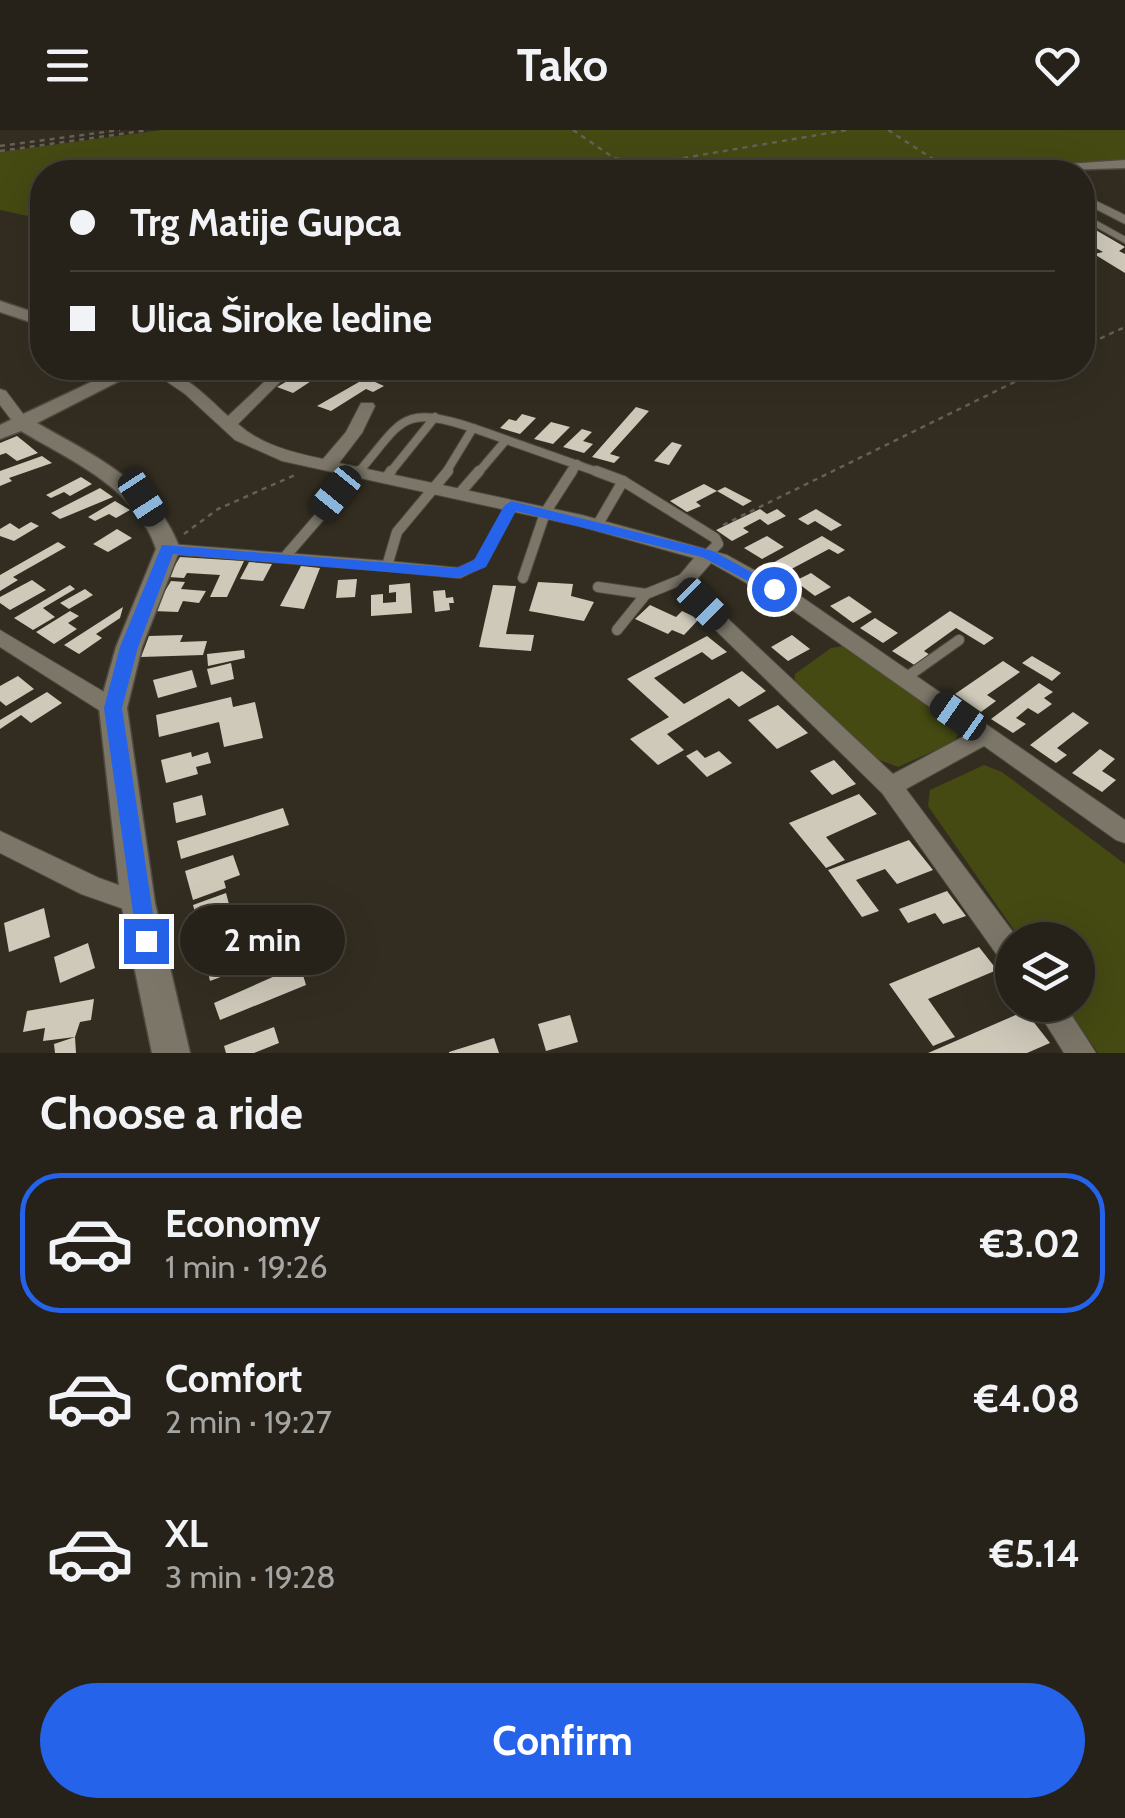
<!DOCTYPE html>
<html lang="en">
<head>
<meta charset="utf-8">
<style>
	:root { --surface:#262219; --page:#322f26; --text:#f1f3f6; --muted:#a4a4a2; --line:#423f38; --accent:#2563eb }
	body { margin:0; font-family:Cabin,sans-serif; background:var(--page); color:var(--text); height:100vh; display:flex; flex-direction:column; font-size:38px; white-space:nowrap }
	* { box-sizing:border-box; margin:0 }
	p { font-size:32px; color:var(--muted) }
	.icon { flex:none; width:55px; height:55px; fill:none; stroke:currentColor; stroke-width:2; stroke-linecap:round; stroke-linejoin:round }
	.map { position:relative; height:923px; overflow:hidden }
	.side { display:flex; flex-direction:column; background:var(--surface); flex:1 }
	.side>* { flex:none }
	.hud { position:absolute; left:30px; top:30px; width:1065px; height:220px; border-radius:40px; box-shadow:0 10px 40px #0002,0 0 0 2px var(--line); display:grid; align-content:center; height:220px; padding:0 40px; background:var(--surface) }
	.fabs { position:absolute; left:995px; top:792px; display:grid; gap:20px }
	.fabs a { display:grid; place-items:center; width:100px; height:100px; border-radius:50%; background:var(--surface); box-shadow:0 10px 40px #0002,0 0 0 2px var(--line); font-size:50px }
	.end { position:absolute; width:45px; height:45px; margin:-22px; border:12px solid #2563eb; background:#fff; box-shadow:0 0 0 5px #fff }
	.from { border-radius:50% }
	.bubble { position:absolute; height:70px; border-radius:35px; background:var(--surface); box-shadow:0 10px 40px #0002,0 0 0 2px var(--line); font-size:32px; font-weight:700; line-height:70px; text-align:center }
	.car { position:absolute; width:30px; height:60px; margin:-30px -15px; border-radius:12px; box-shadow:0 0 8px 2px #0007; background:linear-gradient(#222 24%,#8ab4d8 0 40%,#222 0 76%,#8ab4d8 0 86%,#222 0) }
	.hud b { display:flex; align-items:center; gap:35px; height:95px; font-size:38px }
	.hud b+b { border-top:2px solid var(--line) }
	.hud i { width:25px; height:25px; background:var(--text) }
	ul { padding:0; list-style:none }
	li { display:flex; align-items:center; gap:30px; height:140px; margin:0 20px 15px; padding:0 20px; border:5px solid transparent; border-radius:40px }
	li div { flex:1 }
	li b { display:block; font-size:38px }
	li em { font-style:normal; font-weight:700 }
	li.active { border-color:var(--accent) }
	li>.icon { width:90px; height:90px; stroke-width:1.5 }
	h2 { padding:0 40px; font-size:45px; line-height:120px }
	.cta { display:flex; gap:20px; margin-top:auto; padding:20px 40px }
	.cta a { flex:1; height:115px; border-radius:60px; background:var(--accent); color:#fff; font-size:40px; font-weight:700; line-height:115px; text-align:center }
	header { display:flex; justify-content:space-between; align-items:center; height:130px; padding:0 40px; background:var(--surface); font-size:45px; font-weight:700 }
	.map>svg:first-child { display:block }
</style>
</head>
<body>
<header><svg class="icon" aria-label="menu" viewBox="0 0 24 24"><path d="M4 6h16M4 12h16M4 18h16"/></svg>Tako<svg class="icon" aria-label="heart" viewBox="0 0 24 24"><path d="M12 20l-8-8c-3-5 5-10 8-4 3-6 11-1 8 4z"/></svg></header>
<div class="map">
<svg width="1125" height="923" viewBox="0 0 1125 923">
	<rect width="100%" height="100%" fill="#332d21"/>
	<g fill="#454912">
		<polygon points="161,0 1125,0 1125,30 960,42 42,42 42,89 0,80 0,22"/>
		<polygon points="844,516 954,592 959,603 954,612 898,637 874,628 794,553 795,544 831,518"/>
		<polygon points="984,635 1002,642 1125,734 1125,923 1098,923 1065,875 1078,875 1078,810 1021,810 928,676 930,660"/>
	</g>
	<g fill="#cfc9ba">
		<polygon points="1094,99 1125,117 1119,121 1125,124 1125,143 1094,124 1103,122 1082,110 1082,101"/>
		<polygon points="310,238 325,242 293,263 277,257"/>
		<polygon points="366,248 384,256 373,262 366,259 331,281 317,276"/>
		<polygon points="636,277 649,281 610,324 620,327 614,333 592,327"/>
		<polygon points="522,284 536,288 520,304 500,298 509,289 516,291"/>
		<polygon points="551,292 570,297 553,314 534,309"/>
		<polygon points="582,299 592,302 583,311 593,314 584,323 563,317"/>
		<polygon points="17,306 27,314 38,323 17,331 6,323 0,325 0,313"/>
		<polygon points="672,312 682,315 669,335 654,331"/>
		<polygon points="42,326 52,333 9,348 12,351 0,356 0,341"/>
		<polygon points="81,347 92,354 70,366 64,362 51,368 46,365"/>
		<polygon points="704,354 717,361 696,372 701,376 687,382 670,371"/>
		<polygon points="725,357 752,371 743,376 717,361"/>
		<polygon points="100,358 113,367 60,389 51,383"/>
		<polygon points="115,371 130,380 116,388 109,384 95,391 88,387"/>
		<polygon points="760,379 767,384 777,379 786,386 768,395 760,389 743,398 749,402 732,411 716,400"/>
		<polygon points="816,379 842,395 831,401 815,391 808,395 798,389"/>
		<polygon points="31,392 39,396 14,411 0,406 0,399 10,393 19,399"/>
		<polygon points="117,399 132,408 108,422 93,414"/>
		<polygon points="767,406 784,417 762,429 744,418"/>
		<polygon points="822,406 845,420 838,424 829,419 782,444 769,435"/>
		<polygon points="58,412 66,417 13,447 18,450 0,461 0,445"/>
		<polygon points="180,427 244,431 227,467 210,467 220,445 187,443 184,448 168,447"/>
		<polygon points="249,432 272,434 263,451 240,449"/>
		<polygon points="301,436 320,438 304,479 280,476"/>
		<polygon points="811,443 831,457 815,466 795,451"/>
		<polygon points="357,449 355,467 336,468 338,450"/>
		<polygon points="32,450 46,460 10,480 0,473 0,467"/>
		<polygon points="171,451 185,452 181,459 206,461 199,473 183,471 178,482 153,481"/>
		<polygon points="538,452 573,454 571,466 594,472 584,491 529,481"/>
		<polygon points="410,453 412,483 371,486 371,465 383,464 383,473 396,472 396,462 389,463 389,455"/>
		<polygon points="70,455 75,459 43,478 55,487 33,500 14,488"/>
		<polygon points="493,455 516,456 506,504 534,505 531,521 479,517"/>
		<polygon points="85,459 93,465 69,479 60,473"/>
		<polygon points="445,460 446,468 453,467 454,473 449,473 450,480 435,482 433,461"/>
		<polygon points="849,466 872,482 853,493 830,476"/>
		<polygon points="650,475 676,487 682,481 699,489 684,505 672,500 668,504 635,489"/>
		<polygon points="123,477 120,488 96,504 102,508 79,524 64,515"/>
		<polygon points="70,481 79,486 68,493 77,499 54,514 36,502"/>
		<polygon points="950,481 994,508 984,515 956,498 924,521 930,525 916,536 892,521"/>
		<polygon points="875,488 898,503 883,513 860,498"/>
		<polygon points="183,505 180,512 207,511 203,525 141,527 149,506"/>
		<polygon points="792,505 810,519 788,531 771,517"/>
		<polygon points="707,506 727,522 712,530 702,522 654,548 684,574 742,541 766,561 739,577 729,568 667,604 684,620 658,635 630,609 669,587 627,549"/>
		<polygon points="244,520 245,528 208,536 207,524"/>
		<polygon points="1032,526 1061,543 1052,551 1022,533"/>
		<polygon points="1003,531 1020,542 987,565 996,571 981,582 955,564"/>
		<polygon points="231,533 234,549 211,555 207,539"/>
		<polygon points="192,540 197,557 158,568 153,550"/>
		<polygon points="18,546 34,559 6,576 0,571 0,556"/>
		<polygon points="1039,553 1053,562 1044,568 1052,574 1038,584 1028,578 1016,588 1026,594 1013,603 991,589"/>
		<polygon points="47,562 62,573 31,593 21,585 0,599 0,590"/>
		<polygon points="231,567 233,577 255,572 263,608 224,617 219,592 159,607 156,585"/>
		<polygon points="778,575 808,603 777,619 748,590"/>
		<polygon points="1073,582 1089,593 1057,618 1067,625 1056,633 1030,615"/>
		<polygon points="1100,619 1115,629 1102,641 1116,650 1102,662 1072,643"/>
		<polygon points="697,620 705,628 719,621 732,633 707,647 686,626"/>
		<polygon points="191,622 192,627 208,622 211,633 196,637 198,644 166,653 161,630"/>
		<polygon points="834,630 856,654 832,665 810,641"/>
		<polygon points="859,664 877,684 826,707 845,730 826,738 789,693"/>
		<polygon points="202,665 206,685 176,693 173,673"/>
		<polygon points="283,678 289,695 181,729 177,711"/>
		<polygon points="909,710 933,740 897,754 885,739 856,750 879,781 862,787 828,740"/>
		<polygon points="233,725 240,745 224,751 226,758 193,770 185,741"/>
		<polygon points="947,761 966,786 943,794 935,783 908,793 899,779"/>
		<polygon points="226,763 229,774 216,779 222,801 202,808 193,775"/>
		<polygon points="44,778 50,807 9,822 4,793"/>
		<polygon points="277,795 286,827 263,836 258,820 236,829 239,840 210,851 203,822"/>
		<polygon points="88,813 95,838 60,853 54,827"/>
		<polygon points="979,817 997,840 928,869 955,907 933,916 889,854"/>
		<polygon points="300,835 306,855 220,890 214,873"/>
		<polygon points="94,869 91,890 80,892 75,907 43,911 45,898 23,902 27,881"/>
		<polygon points="1025,881 1050,913 1027,923 928,923"/>
		<polygon points="570,885 578,912 546,921 538,894"/>
		<polygon points="274,897 279,913 254,923 226,923 224,916"/>
		<polygon points="75,907 76,923 55,923 54,914"/>
		<polygon points="494,908 499,923 449,923 449,922"/>
	</g>
	<g fill="none" stroke-linecap="round" stroke-linejoin="round">
		<g stroke="#4e4a40" stroke-width="8">
			<polyline id="service-far2" points="1082,86 1125,110"/>
		</g>
		<g stroke="#4e4a40" stroke-width="10">
			<g id="service-far1">
				<polyline points="473,298 603,344"/>
				<path d="M357,344c46,-53 42,-70 116,-46l-28,46"/>
				<polyline points="389,344 435,287"/>
				<polyline points="477,344 506,310"/>
				<polyline points="571,344 577,334"/>
			</g>
		</g>
		<g stroke="#4e4a40" stroke-width="12">
			<g id="service">
				<polyline points="596,341 623,351 715,408 718,414 708,424"/>
				<polyline points="387,347 391,341"/>
				<polyline points="459,364 479,341"/>
				<polyline points="598,394 623,351"/>
				<polyline points="169,419 284,428"/>
				<polyline points="284,428 387,436 397,402 448,341"/>
				<polyline points="284,428 359,341"/>
				<polyline points="387,436 459,443 480,433 511,376"/>
				<polyline points="523,448 545,383 572,341"/>
				<polyline points="598,457 646,464 688,447"/>
				<polyline points="617,500 646,464"/>
				<polyline points="904,549 959,510"/>
			</g>
		</g>
		<g stroke="#4e4a40" stroke-width="2">
			<g id="minor">
				<polygon points="1082,64 1125,85 1125,94 1082,72"/>
				<path d="M147,238c32,-2 58,27 81,48l51,-48h15l-56,56c23,21 56,29 85,35l23,-27 15,-29h12l2,3 -13,27 -23,30 243,52 145,40 72,40 326,225v23l-9,-3 -132,-94 -78,43 113,151h-7v25l-10,-3 -120,-169 -188,-184 -16,-32 16,-19 -115,-32 -297,-65 -47,-21 -50,-46zM711,433l74,42 183,129 -75,40 -184,-173 -11,-23z"/>
				<polygon points="0,259 6,261 30,293 28,296 16,296 0,275"/>
				<polygon points="0,500 121,572 124,578 121,584 105,584 0,517"/>
				<polygon points="0,701 99,748 147,765 151,773 147,781 138,784 81,764 0,723"/>
				<polygon points="1034,875 1065,875 1096,923 1064,923"/>
			</g>
		</g>
		<g stroke="#4e4a40" stroke-width="3">
			<g id="tertiary">
				<polygon points="1125,30 1125,38 1003,42 1010,38"/>
				<polygon points="0,171 42,185 42,196 0,182"/>
				<path d="M121,238h24l-108,55c57,33 119,60 143,126l-38,98 -15,61 28,195 35,150h-38l-31,-150 -22,-195 17,-61 40,-98c-20,-61 -83,-87 -135,-118l-21,8v-14z"/>
			</g>
		</g>
		<g stroke="#656056" stroke-width="2.5" stroke-dasharray="5 5" stroke-linecap="butt">
			<polyline points="573,0 614,28 648,34 847,0"/>
			<polyline points="888,0 953,42"/>
			<polyline points="0,16 120,0"/>
			<polyline points="0,21 149,0"/>
			<polyline points="1082,217 1125,197"/>
			<polyline points="723,395 1043,238"/>
			<polyline points="184,404 218,379 295,345"/>
		</g>
		<use href="#service-far2" stroke="#7c7669" stroke-width="6"/>
		<use href="#service-far1" stroke="#7c7669" stroke-width="8"/>
		<use href="#service" stroke="#7c7669" stroke-width="10"/>
		<use href="#minor" fill="#7c7669" fill-rule="evenodd"/>
		<use href="#tertiary" fill="#7c7669" fill-rule="evenodd"/>
	</g>
	<polygon fill="#2563eb" points="511,371 713,421 782,459 769,462 702,427 516,381 486,437 458,448 173,424 138,517 122,578 157,811 154,818 138,818 104,578 120,517 162,415 457,438 474,430 504,376"/>
</svg>
<div class="fabs">
<a><svg class="icon" aria-label="layers" viewBox="0 0 24 24"><path d="M12 4l9 5-9 5-9-5zM3 14l9 5 9-5"/></svg></a>
</div>
<i class="end from" style="left:774px;top:459px"></i>
<i class="end" style="left:146px;top:811px"></i>
<div class="bubble" style="left:180px;top:775px;width:165px">2 min</div>
<i class="car" style="left:336px;top:363px;rotate:219deg"></i>
<i class="car" style="left:142px;top:368px;rotate:147deg"></i>
<i class="car" style="left:702px;top:474px;rotate:135deg"></i>
<i class="car" style="left:958px;top:586px;rotate:305deg"></i>
<div class="hud">
<b><i class="from"></i>Trg Matije Gupca</b>
<b><i></i>Ulica Široke ledine</b>
</div>
</div>
<section class="side">
<h2>Choose a ride</h2>
<ul>
<li class="active"><svg class="icon" aria-label="car" viewBox="0 0 24 24"><path d="M5 17H2v-5l4-1 3-4h7l3 4 3 1v5h-3M9 17h6M6 11h13"/><circle cx="7" cy="17" r="2"/><circle cx="17" cy="17" r="2"/></svg><div><b>Economy</b><p>1 min · 19:26</p></div><em>€3.02</em></li>
<li><svg class="icon" aria-label="car" viewBox="0 0 24 24"><path d="M5 17H2v-5l4-1 3-4h7l3 4 3 1v5h-3M9 17h6M6 11h13"/><circle cx="7" cy="17" r="2"/><circle cx="17" cy="17" r="2"/></svg><div><b>Comfort</b><p>2 min · 19:27</p></div><em>€4.08</em></li>
<li><svg class="icon" aria-label="car" viewBox="0 0 24 24"><path d="M5 17H2v-5l4-1 3-4h7l3 4 3 1v5h-3M9 17h6M6 11h13"/><circle cx="7" cy="17" r="2"/><circle cx="17" cy="17" r="2"/></svg><div><b>XL</b><p>3 min · 19:28</p></div><em>€5.14</em></li>
</ul>
<div class="cta"><a>Confirm</a></div>
</section>
</body>
</html>
